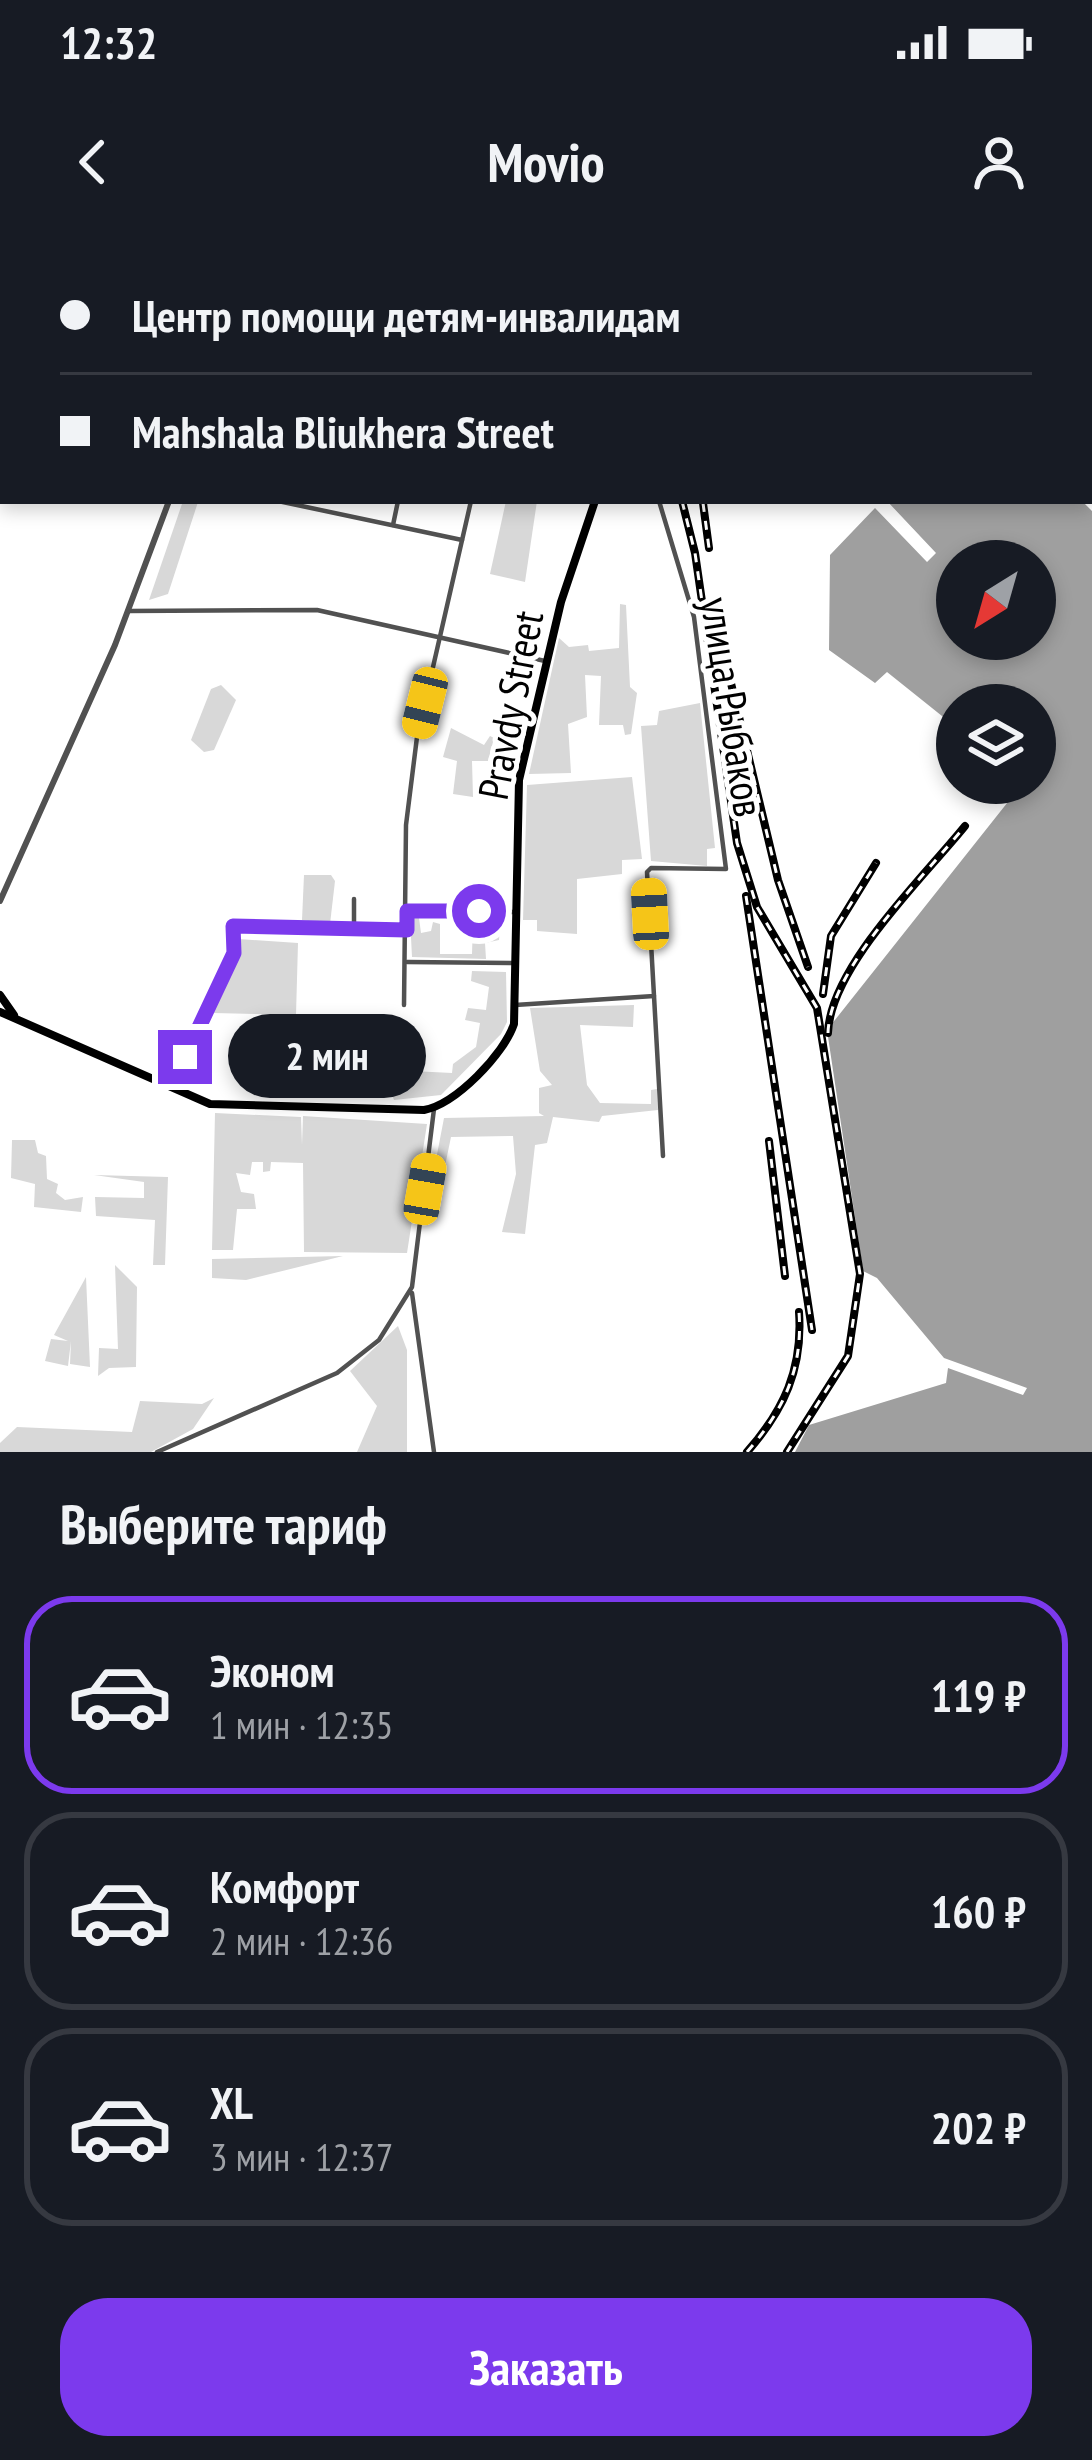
<!DOCTYPE html>
<html lang="ru">
<head>
<meta charset="utf-8">
<style>
	:root { --surface:#171b24; --page:#20242c; --text:#f1f3f6; --muted:#9ea1a6; --line:#363941; --accent:#7c3aed }
	body { margin:0; font-family:"PT Sans Narrow",sans-serif; background:var(--page); color:var(--text); height:100vh; display:flex; flex-direction:column; font-size:45px; white-space:nowrap }
	* { box-sizing:border-box; margin:0 }
	p { font-size:39px; color:var(--muted) }
	.icon { flex:none; width:66px; height:66px; fill:none; stroke:currentColor; stroke-width:2; stroke-linecap:round; stroke-linejoin:round }
	.map { position:relative; height:1212px; overflow:hidden }
	.panel { display:flex; flex-direction:column; background:var(--surface); flex:1 }
	.panel>* { flex:none }
	.hud { position:absolute; left:0px; top:0px; width:1092px; height:264px; box-shadow:0 6px 18px #0003; display:grid; align-content:center; height:264px; padding:0 60px; background:var(--surface) }
	.needle { width:78px; rotate:217deg }
	.controls { position:absolute; left:936px; top:300px; display:grid; gap:24px }
	.controls a { display:grid; place-items:center; width:120px; height:120px; border-radius:50%; background:var(--surface); box-shadow:0 6px 18px #0003; font-size:60px }
	.end { position:absolute; width:54px; height:54px; margin:-27px; border:15px solid #7c3aed; background:#fff; box-shadow:0 0 0 6px #fff }
	.from { border-radius:50% }
	.bubble { position:absolute; height:84px; border-radius:42px; background:var(--surface); box-shadow:0 6px 18px #0003; font-size:39px; font-weight:800; line-height:84px; text-align:center }
	.car { position:absolute; width:36px; height:72px; margin:-36px -18px; border-radius:15px; box-shadow:0 0 9px 3px #0007; background:linear-gradient(#f5c518 24%,#345 0 40%,#f5c518 0 76%,#345 0 86%,#f5c518 0) }
	.hud b { display:flex; align-items:center; gap:42px; height:114px; font-size:45px }
	.hud b+b { border-top:3px solid var(--line) }
	.hud i { width:30px; height:30px; background:var(--text) }
	ul { padding:0; list-style:none }
	li { display:flex; align-items:center; gap:36px; height:198px; margin:0 24px 18px; padding:0 36px; border:6px solid var(--line); border-radius:48px }
	li div { flex:1 }
	li b { display:block; font-size:45px }
	li em { font-style:normal; font-weight:800 }
	li.selected { border-color:var(--accent) }
	li>.icon { width:108px; height:108px; stroke-width:1.5 }
	h2 { padding:0 60px; font-size:54px; line-height:144px }
	.cta { display:flex; gap:24px; margin-top:auto; padding:24px 60px }
	.cta a { flex:1; height:138px; border-radius:48px; background:var(--accent); color:#fff; font-size:48px; font-weight:800; line-height:138px; text-align:center }
	.status { display:flex; justify-content:space-between; align-items:center; height:84px; padding:0 60px; background:var(--surface); direction:ltr }
	.status svg { height:33px; fill:currentColor }
	header { display:flex; justify-content:space-between; align-items:center; height:156px; padding:0 60px; background:var(--surface); font-size:54px; font-weight:800 }
	.map>svg:first-child { display:block }
</style>
</head>
<body>
<div class="status"><b>12:32</b><svg viewBox="0 0 49 12"><path d="M0 12V9h3v3zM5 12V6h3v6zM10 12V3h3v9zM15 12V0h3v12zM26 1h20v11H26zM47 4h2v5h-2z"/></svg></div>
<header><svg class="icon" aria-label="back" viewBox="0 0 24 24"><path d="M15 5l-7 7 7 7"/></svg>Movio<svg class="icon" aria-label="person" viewBox="0 0 24 24"><circle cx="12" cy="8" r="4"/><path d="M4 21q1-7 8-7t8 7"/></svg></header>
<div class="map">
<svg width="1092" height="1212" viewBox="0 0 1092 1212">
	<rect width="100%" height="100%" fill="#fff"/>
	<g fill="#d8d8d8">
		<polygon points="183,261 198,262 168,354 149,360"/>
		<polygon points="506,261 537,261 525,342 490,334"/>
		<polygon points="620,364 626,365 630,447 637,453 631,494 625,495 623,485 599,485 601,436 585,435 587,477 568,484 571,533 529,534 559,398 569,407 588,405 589,411 619,408"/>
		<polygon points="221,445 236,460 214,510 204,512 191,500 211,449"/>
		<polygon points="700,463 715,608 707,609 707,626 651,621 641,486 657,485 659,471"/>
		<polygon points="451,488 484,505 490,496 494,498 488,521 472,521 473,557 453,554 457,521 443,517"/>
		<polygon points="632,537 642,619 622,620 622,634 577,639 577,694 537,691 537,680 523,680 527,545"/>
		<polygon points="304,635 331,635 335,641 330,684 302,680"/>
		<polygon points="410,678 419,678 421,693 431,691 433,682 440,684 440,714 472,714 473,680 501,679 499,700 485,703 486,719 412,717"/>
		<polygon points="238,699 298,703 296,775 213,773 237,720"/>
		<polygon points="472,731 506,732 507,782 501,794 441,855 394,860 387,841 392,830 452,833 453,824 476,807 480,783 465,780 468,768 486,770 489,747 471,741"/>
		<polygon points="634,765 633,787 580,785 587,845 600,863 651,864 651,850 657,849 658,870 602,876 599,882 553,877 547,903 535,905 525,994 502,992 516,934 513,896 451,897 435,974 426,972 444,878 544,876 539,873 539,848 552,845 540,831 530,768"/>
		<polygon points="215,873 301,877 302,905 303,876 427,884 407,1013 304,1012 303,923 271,922 270,931 263,932 263,922 252,922 250,935 236,933 241,952 254,954 256,969 237,969 233,1010 212,1010"/>
		<polygon points="12,900 35,900 38,913 46,916 47,939 58,944 56,953 65,960 83,957 81,972 34,967 35,944 11,938"/>
		<polygon points="94,935 168,937 165,1025 153,1025 155,980 96,976 95,957 144,958 144,942"/>
		<polygon points="343,1016 246,1040 212,1038 212,1019"/>
		<polygon points="115,1025 137,1047 136,1127 109,1128 98,1136 99,1108 118,1109"/>
		<polygon points="86,1037 90,1127 70,1124 71,1101 68,1126 45,1121 51,1099 68,1101 54,1095"/>
		<polygon points="398,1086 407,1110 407,1212 357,1212 377,1166 350,1131"/>
		<polygon points="214,1158 193,1189 151,1212 0,1212 0,1203 17,1187 132,1192 140,1161 202,1164"/>
	</g>
	<path fill="#9f9f9f" fill-rule="evenodd" d="M887,261h195l10,10v941h-297l14,-27 137,-42 2,-15 75,27 4,-7 -83,-30 -67,-80 -14,-7 -36,-241 196,-247h12v-78h-78v23l-70,-56 -12,11 -46,-33 1,-95 45,-47 52,54 9,-9zM957,321h78v78h-78z"/>
	<g fill="none" stroke-linecap="round" stroke-linejoin="round">
		<g stroke="#515151" stroke-width="4.5">
			<polyline points="696,0 697,3"/>
			<polyline points="527,3 527,0"/>
			<polyline points="278,261 462,300"/>
			<polyline points="393,285 398,261"/>
			<polyline points="128,371 317,370 545,421"/>
			<polyline points="407,671 515,672"/>
			<polyline points="354,688 354,659"/>
			<polyline points="407,722 514,723"/>
			<polyline points="654,756 663,916"/>
			<polyline points="404,765 406,585 417,497 471,261"/>
			<polyline points="515,765 654,756 647,632 651,628 726,629 694,377 659,261"/>
			<polyline points="170,848 234,713 233,686 405,690"/>
			<polyline points="412,1053 434,1212"/>
			<polyline points="157,1212 337,1133 379,1100 412,1047 434,869"/>
		</g>
		<g stroke="#515151" stroke-width="6">
			<polyline points="77,0 84,3"/>
			<polyline points="12,3 15,0"/>
			<polyline points="0,15 3,12"/>
			<polyline points="0,661 115,405 169,261"/>
		</g>
		<g stroke="#000" stroke-width="8">
			<polyline points="593,0 593,3"/>
			<polyline points="0,755 14,775"/>
			<path d="M0,772l210,92 214,6c32,-6 80,-56 90,-86l5,-244 42,-178 34,-101"/>
		</g>
		<g stroke="#000" stroke-width="8">
			<g id="rail">
				<polyline points="624,3 624,0"/>
				<polyline points="682,261 695,313 737,603 757,667 817,768 860,1034 848,1116 787,1212"/>
				<polyline points="703,263 709,308"/>
				<polyline points="724,414 778,640 808,727"/>
				<polyline points="746,656 812,1090"/>
				<polyline points="823,754 831,696 876,623"/>
				<path d="M828,793c2,-66 96,-156 137,-207"/>
				<polyline points="769,901 785,1036"/>
				<path d="M747,1212c37,-42 56,-83 52,-140"/>
			</g>
		</g>
		<use href="#rail" stroke="#fff" stroke-width="3" stroke-dasharray="9" stroke-linecap="butt"/>
	</g>
	<g fill="none" stroke-linecap="round" stroke-linejoin="round">
		<polyline stroke="#7c3aed" stroke-width="15" points="185,817 234,713 233,686 407,690 407,671 479,671"/>
	</g>
	<g text-anchor="middle" dominant-baseline="central" stroke-width="10" stroke-linejoin="round" paint-order="stroke">
		<g font-size="42" fill="#000" stroke="#fff">
			<text transform="translate(510 465) rotate(-79)">Pravdy Street</text>
			<text transform="translate(733 467) rotate(81)">улица Рыбаков</text>
		</g>
	</g>
</svg>
<div class="controls">
<a><svg class="needle" viewBox="-14 -14 28 28"><path d="M0-13l5 13h-10z" fill="#e53935"/><path d="M0 13l5-13h-10z" fill="#9ea1a6"/></svg></a>
<a><svg class="icon" aria-label="layers" viewBox="0 0 24 24"><path d="M12 4l9 5-9 5-9-5zM3 14l9 5 9-5"/></svg></a>
</div>
<i class="end from" style="left:479px;top:671px"></i>
<i class="end" style="left:185px;top:817px"></i>
<div class="bubble" style="left:228px;top:774px;width:198px">2 мин</div>
<i class="car" style="left:425px;top:463px;rotate:194deg"></i>
<i class="car" style="left:650px;top:674px;rotate:357deg"></i>
<i class="car" style="left:425px;top:949px;rotate:10deg"></i>
<div class="hud">
<b><i class="from"></i>Центр помощи детям-инвалидам</b>
<b><i></i>Mahshala Bliukhera Street</b>
</div>
</div>
<section class="panel">
<h2>Выберите тариф</h2>
<ul>
<li class="selected"><svg class="icon" aria-label="car" viewBox="0 0 24 24"><path d="M5 17H2v-5l4-1 3-4h7l3 4 3 1v5h-3M9 17h6M6 11h13"/><circle cx="7" cy="17" r="2"/><circle cx="17" cy="17" r="2"/></svg><div><b>Эконом</b><p>1 мин · 12:35</p></div><em>119 ₽</em></li>
<li><svg class="icon" aria-label="car" viewBox="0 0 24 24"><path d="M5 17H2v-5l4-1 3-4h7l3 4 3 1v5h-3M9 17h6M6 11h13"/><circle cx="7" cy="17" r="2"/><circle cx="17" cy="17" r="2"/></svg><div><b>Комфорт</b><p>2 мин · 12:36</p></div><em>160 ₽</em></li>
<li><svg class="icon" aria-label="car" viewBox="0 0 24 24"><path d="M5 17H2v-5l4-1 3-4h7l3 4 3 1v5h-3M9 17h6M6 11h13"/><circle cx="7" cy="17" r="2"/><circle cx="17" cy="17" r="2"/></svg><div><b>XL</b><p>3 мин · 12:37</p></div><em>202 ₽</em></li>
</ul>
<div class="cta"><a>Заказать</a></div>
</section>
</body>
</html>
